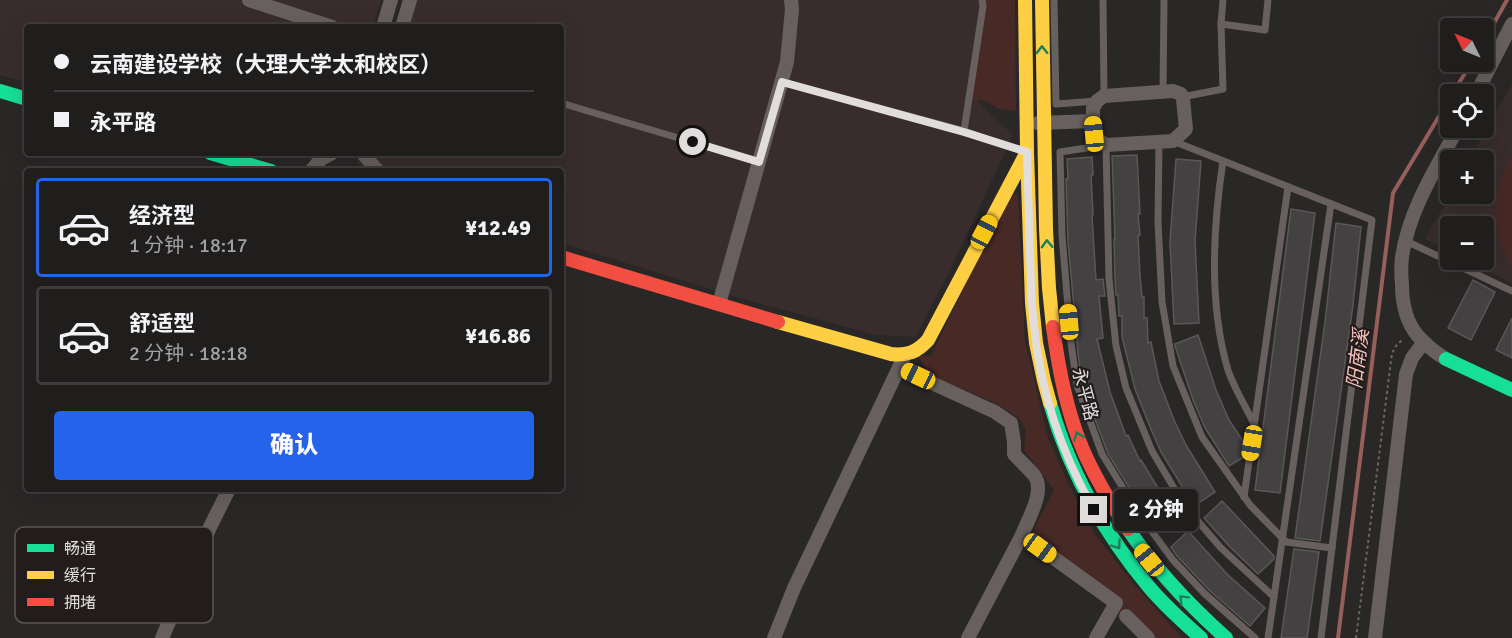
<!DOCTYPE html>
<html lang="zh">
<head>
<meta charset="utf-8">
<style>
	:root { --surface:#201d1d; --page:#282626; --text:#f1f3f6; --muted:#a2a2a4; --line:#3d3b3b; --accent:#2563eb }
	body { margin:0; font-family:Signika,"Noto Sans SC",sans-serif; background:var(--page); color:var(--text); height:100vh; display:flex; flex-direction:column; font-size:22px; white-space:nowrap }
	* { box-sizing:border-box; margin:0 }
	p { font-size:20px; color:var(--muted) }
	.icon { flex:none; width:33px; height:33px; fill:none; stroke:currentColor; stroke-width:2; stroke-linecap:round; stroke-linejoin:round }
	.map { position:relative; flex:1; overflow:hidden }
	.sheet { position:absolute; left:24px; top:168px; width:540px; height:324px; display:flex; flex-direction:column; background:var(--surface); border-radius:6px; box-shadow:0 6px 24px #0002,0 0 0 2px var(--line) }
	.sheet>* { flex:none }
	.guide { position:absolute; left:24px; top:24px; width:540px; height:132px; border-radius:6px; box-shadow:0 6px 24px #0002,0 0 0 2px var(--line); display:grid; align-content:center; height:132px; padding:0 30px; background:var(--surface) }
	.needle { width:39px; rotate:313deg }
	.buttons { position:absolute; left:1440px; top:18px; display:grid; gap:12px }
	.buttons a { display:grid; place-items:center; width:54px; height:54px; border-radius:6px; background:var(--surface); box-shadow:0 6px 24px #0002,0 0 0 2px var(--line); font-size:30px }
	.end { position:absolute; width:27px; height:27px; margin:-14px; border:8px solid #e1dddd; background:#111; box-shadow:0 0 0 3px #111 }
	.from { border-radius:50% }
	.bubble { position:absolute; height:42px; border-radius:6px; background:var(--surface); box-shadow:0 6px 24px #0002,0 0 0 2px var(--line); font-size:20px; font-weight:800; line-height:42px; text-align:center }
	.car { position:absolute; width:18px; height:36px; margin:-18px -9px; border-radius:8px; box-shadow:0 0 4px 2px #0007; background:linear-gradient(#f5c518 24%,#345 0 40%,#f5c518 0 76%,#345 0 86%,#f5c518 0) }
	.guide b { display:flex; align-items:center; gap:21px; height:57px; font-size:22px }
	.guide b+b { border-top:2px solid var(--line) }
	.guide i { width:15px; height:15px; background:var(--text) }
	ul { padding:10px 0 0; list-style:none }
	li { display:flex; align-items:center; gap:18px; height:99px; margin:0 12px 9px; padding:0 18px; border:3px solid var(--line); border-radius:6px }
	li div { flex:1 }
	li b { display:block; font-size:22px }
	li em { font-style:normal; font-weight:800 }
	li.selected { border-color:var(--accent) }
	li>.icon { width:54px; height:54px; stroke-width:1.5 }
	.cta { display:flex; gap:12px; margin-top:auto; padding:12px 30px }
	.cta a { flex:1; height:69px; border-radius:6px; background:var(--accent); color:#fff; font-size:24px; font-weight:800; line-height:69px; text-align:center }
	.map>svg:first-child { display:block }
</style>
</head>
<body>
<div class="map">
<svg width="1512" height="638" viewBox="0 0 1512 638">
	<rect width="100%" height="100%" fill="#2a2727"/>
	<g fill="#382d2c">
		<polygon points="0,0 381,0 373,27 27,27 27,83 0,75"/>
		<polygon points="404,0 985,0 988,22 979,103 1013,135 952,266 916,337 876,335 740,298 561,243 561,171 365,171 357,162 360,153 561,153 561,27 397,27"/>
		<polygon points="1512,84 1512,283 1465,260 1484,260 1484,226 1450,226 1450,252 1425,239 1451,194 1484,194 1484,160 1469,160"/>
	</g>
	<g fill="#472926">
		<polygon points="979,0 1015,0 1016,111 999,109 986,101 972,98"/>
		<path d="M1512,158v107c-23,-31 -23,-76 0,-107z"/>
		<path d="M1018,194l7,147 23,97 21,47 27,50 36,47 39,44 12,12h-34l-33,-31 -86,-70 24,-47 -30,-40c1,-8 3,-16 0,-24 -8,-19 -75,-42 -95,-50l-10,-20h12l77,-161z"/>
	</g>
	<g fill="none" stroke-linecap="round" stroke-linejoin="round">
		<g stroke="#965f5a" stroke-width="4">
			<polyline points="1484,41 1507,0"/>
			<polyline points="1452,94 1472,62"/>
			<polyline points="1338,638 1393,193 1450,98"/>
		</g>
	</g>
	<g fill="#434141" stroke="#5a5857" stroke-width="1.5">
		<polygon points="1137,155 1140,214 1138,214 1140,235 1138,235 1140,276 1142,297 1144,297 1144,318 1147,318 1148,343 1151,342 1159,381 1174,420 1186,445 1215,492 1194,506 1161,452 1150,427 1135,389 1122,337 1122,316 1119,316 1118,295 1116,295 1115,279 1114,239 1115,239 1112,156"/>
		<polygon points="1092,157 1093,175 1091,175 1093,215 1092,216 1096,280 1103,279 1105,296 1099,296 1103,338 1097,339 1110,392 1126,436 1128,435 1140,461 1141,460 1167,503 1179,517 1159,532 1144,511 1108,454 1082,384 1078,353 1068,241 1066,179 1068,179 1067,159"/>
		<polygon points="1176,159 1201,161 1195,241 1199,323 1174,324 1170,242"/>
		<polygon points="1291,209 1315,213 1280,493 1255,490"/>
		<polygon points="1336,223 1361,227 1353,305 1320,541 1295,538 1325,322"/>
		<polygon points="1473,280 1495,292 1471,340 1448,328"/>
		<polygon points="1512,318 1512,358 1496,350"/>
		<polygon points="1198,335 1216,390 1229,420 1246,446 1244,457 1229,466 1205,428 1193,400 1175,346 1175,344"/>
		<polygon points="1222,501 1274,556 1274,559 1258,574 1230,547 1204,518"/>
		<polygon points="1188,531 1227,574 1265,608 1250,626 1209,590 1177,556 1171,547"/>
		<polygon points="1294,549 1319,552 1307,638 1281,638"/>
	</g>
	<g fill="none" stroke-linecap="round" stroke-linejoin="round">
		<polyline stroke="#6b6564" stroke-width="2" stroke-dasharray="3 3" stroke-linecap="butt" points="1356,638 1392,353 1396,346 1403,339"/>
		<g stroke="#67605f" stroke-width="7">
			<polyline points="1054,0 1056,104 1097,101"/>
			<polyline points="1103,0 1104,96"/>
			<polyline points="1221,24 1265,30 1268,0"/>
			<polyline points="782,82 964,131 1024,152"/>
			<polyline points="1163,92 1164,0"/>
			<polyline points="1182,97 1223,89 1221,24 1223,0"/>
			<polyline points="561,103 759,162"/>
			<polyline points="964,131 983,6 982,0"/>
			<polyline points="1173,141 1372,220 1321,638"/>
			<polyline points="1159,142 1158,222 1162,302 1173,366 1202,437 1250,505 1286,542 1332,548"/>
			<path d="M1223,161c-10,66 -14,145 5,209 6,18 18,37 26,54"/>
			<polyline points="1406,241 1512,291"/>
			<polyline points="1244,497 1288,187"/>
			<polyline points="1255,638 1205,594 1173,560 1139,514 1102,454 1077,385 1071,343 1062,236 1060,152 1106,145 1109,279 1116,346 1126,388 1152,451 1184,505 1221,548 1274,597"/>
			<polyline points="1268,638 1331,204"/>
		</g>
		<g stroke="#67605f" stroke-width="14">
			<polyline points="249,0 332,27"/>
			<polyline points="383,27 391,0"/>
			<polyline points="402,27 410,0"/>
			<polygon points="1173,91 1181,94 1183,99 1186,129 1173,141 1106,145 1098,140 1094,133 1093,121 1093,108 1097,101 1104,96"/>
			<polyline points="1476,94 1512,24"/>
			<polyline points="1038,123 1093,121"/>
			<polyline points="364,153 364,155 378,171"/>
			<polyline points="311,171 321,159 332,153"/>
			<polyline points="719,304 787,62 792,9 791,0"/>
			<path d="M1446,359c-10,-6 -20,-14 -28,-23 -12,-14 -16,-34 -16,-52 -1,-9 -1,-18 0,-27 7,-47 34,-89 56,-129"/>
			<path d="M899,368l96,44 16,11 3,19v12c6,7 14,14 20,21 12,15 -6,44 -12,60"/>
			<polyline points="1126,616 1148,638"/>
			<polyline points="162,638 210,527 229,489"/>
			<polyline points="774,638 794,588 905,355"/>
			<polyline points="968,638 1022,535 1116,603 1096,638"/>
			<polyline points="1375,638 1406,374 1412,358 1424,342"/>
		</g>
		<g stroke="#16e098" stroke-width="14">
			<polyline points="0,91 27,99"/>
			<polyline points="210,153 271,171"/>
			<polyline points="1446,359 1512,390"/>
			<path d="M1050,403c19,67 54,130 99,184 15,18 34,35 52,51"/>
			<path d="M1128,529c28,41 61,76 98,109"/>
		</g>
		<g stroke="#ffcf43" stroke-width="14">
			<polyline points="1025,0 1027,152 1032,303 1036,343 1044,381 1050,403"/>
			<polyline points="1042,0 1046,229 1049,288 1053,327"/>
			<path d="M778,322l113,32c16,2 26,-2 37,-14l99,-188"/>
		</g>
		<g stroke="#f24e42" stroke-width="14">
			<polyline points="561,257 778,322"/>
			<path d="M1053,327c5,38 12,77 26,113 12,31 30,61 49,89"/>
		</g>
	</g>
	<defs><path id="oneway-chevron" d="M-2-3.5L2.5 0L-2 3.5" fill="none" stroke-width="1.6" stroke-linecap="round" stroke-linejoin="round" transform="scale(1.5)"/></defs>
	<g stroke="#1c7e5a">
		<use href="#oneway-chevron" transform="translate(1042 50) rotate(-91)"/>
		<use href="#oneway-chevron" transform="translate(1047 244) rotate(-92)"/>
		<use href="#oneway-chevron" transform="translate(1078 436) rotate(-111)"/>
		<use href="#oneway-chevron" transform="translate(1117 545) rotate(55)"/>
		<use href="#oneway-chevron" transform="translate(1183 599) rotate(-135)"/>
	</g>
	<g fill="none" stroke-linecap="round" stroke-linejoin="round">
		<path stroke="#e1dddd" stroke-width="8" d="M693,142l66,20 23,-80 182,50 63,20c1,35 2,70 3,105 1,23 1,46 4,68 6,65 28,129 60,185"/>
	</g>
	<g text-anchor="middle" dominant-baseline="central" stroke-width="4.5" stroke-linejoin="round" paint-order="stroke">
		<g font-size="18" fill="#e1dddd" stroke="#221d1c">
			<text transform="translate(1085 394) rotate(75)">永平路</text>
		</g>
		<g font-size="20" font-style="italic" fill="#f7bfb9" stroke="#221d1c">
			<text transform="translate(1358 359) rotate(-83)">阳南溪</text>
		</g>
	</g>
	<rect x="15" y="527" width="198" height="96" rx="9" fill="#221d1c" stroke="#5b5756" stroke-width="1.5"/>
	<rect x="27" y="544" width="27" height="8" fill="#16e098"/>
	<rect x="27" y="571" width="27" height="8" fill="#ffcf43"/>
	<rect x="27" y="598" width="27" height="8" fill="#f24e42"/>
	<g font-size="16" fill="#e1dddd">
		<text x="64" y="554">畅通</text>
		<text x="64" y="581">缓行</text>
		<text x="64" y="608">拥堵</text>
	</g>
</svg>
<div class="buttons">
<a><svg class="needle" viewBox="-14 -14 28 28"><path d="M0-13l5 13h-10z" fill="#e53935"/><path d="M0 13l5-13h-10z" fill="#a2a2a4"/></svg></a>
<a><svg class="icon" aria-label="locate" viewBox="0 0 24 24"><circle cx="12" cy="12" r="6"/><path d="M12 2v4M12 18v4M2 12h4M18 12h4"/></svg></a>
<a>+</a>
<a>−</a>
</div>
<i class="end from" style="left:693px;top:142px"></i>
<i class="end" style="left:1094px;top:510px"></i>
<div class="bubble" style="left:1114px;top:489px;width:84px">2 分钟</div>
<i class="car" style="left:1094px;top:134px;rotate:355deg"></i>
<i class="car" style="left:984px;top:232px;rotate:28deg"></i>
<i class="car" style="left:1069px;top:322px;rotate:355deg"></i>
<i class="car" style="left:918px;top:376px;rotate:295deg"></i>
<i class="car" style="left:1252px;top:443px;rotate:189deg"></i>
<i class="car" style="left:1040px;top:548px;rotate:126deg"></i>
<i class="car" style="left:1149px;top:560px;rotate:321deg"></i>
<div class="guide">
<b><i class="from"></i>云南建设学校（大理大学太和校区）</b>
<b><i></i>永平路</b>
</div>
<section class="sheet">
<ul>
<li class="selected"><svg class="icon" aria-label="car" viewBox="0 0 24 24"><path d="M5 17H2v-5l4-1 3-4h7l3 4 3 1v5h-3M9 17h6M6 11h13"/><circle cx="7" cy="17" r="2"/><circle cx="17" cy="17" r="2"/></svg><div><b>经济型</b><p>1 分钟 · 18:17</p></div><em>¥12.49</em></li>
<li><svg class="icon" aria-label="car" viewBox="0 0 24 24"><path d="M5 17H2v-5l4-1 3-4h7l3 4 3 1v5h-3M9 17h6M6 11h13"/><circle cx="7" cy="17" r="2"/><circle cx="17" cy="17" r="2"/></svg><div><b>舒适型</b><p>2 分钟 · 18:18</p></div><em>¥16.86</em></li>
</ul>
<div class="cta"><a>确认</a></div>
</section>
</div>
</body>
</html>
